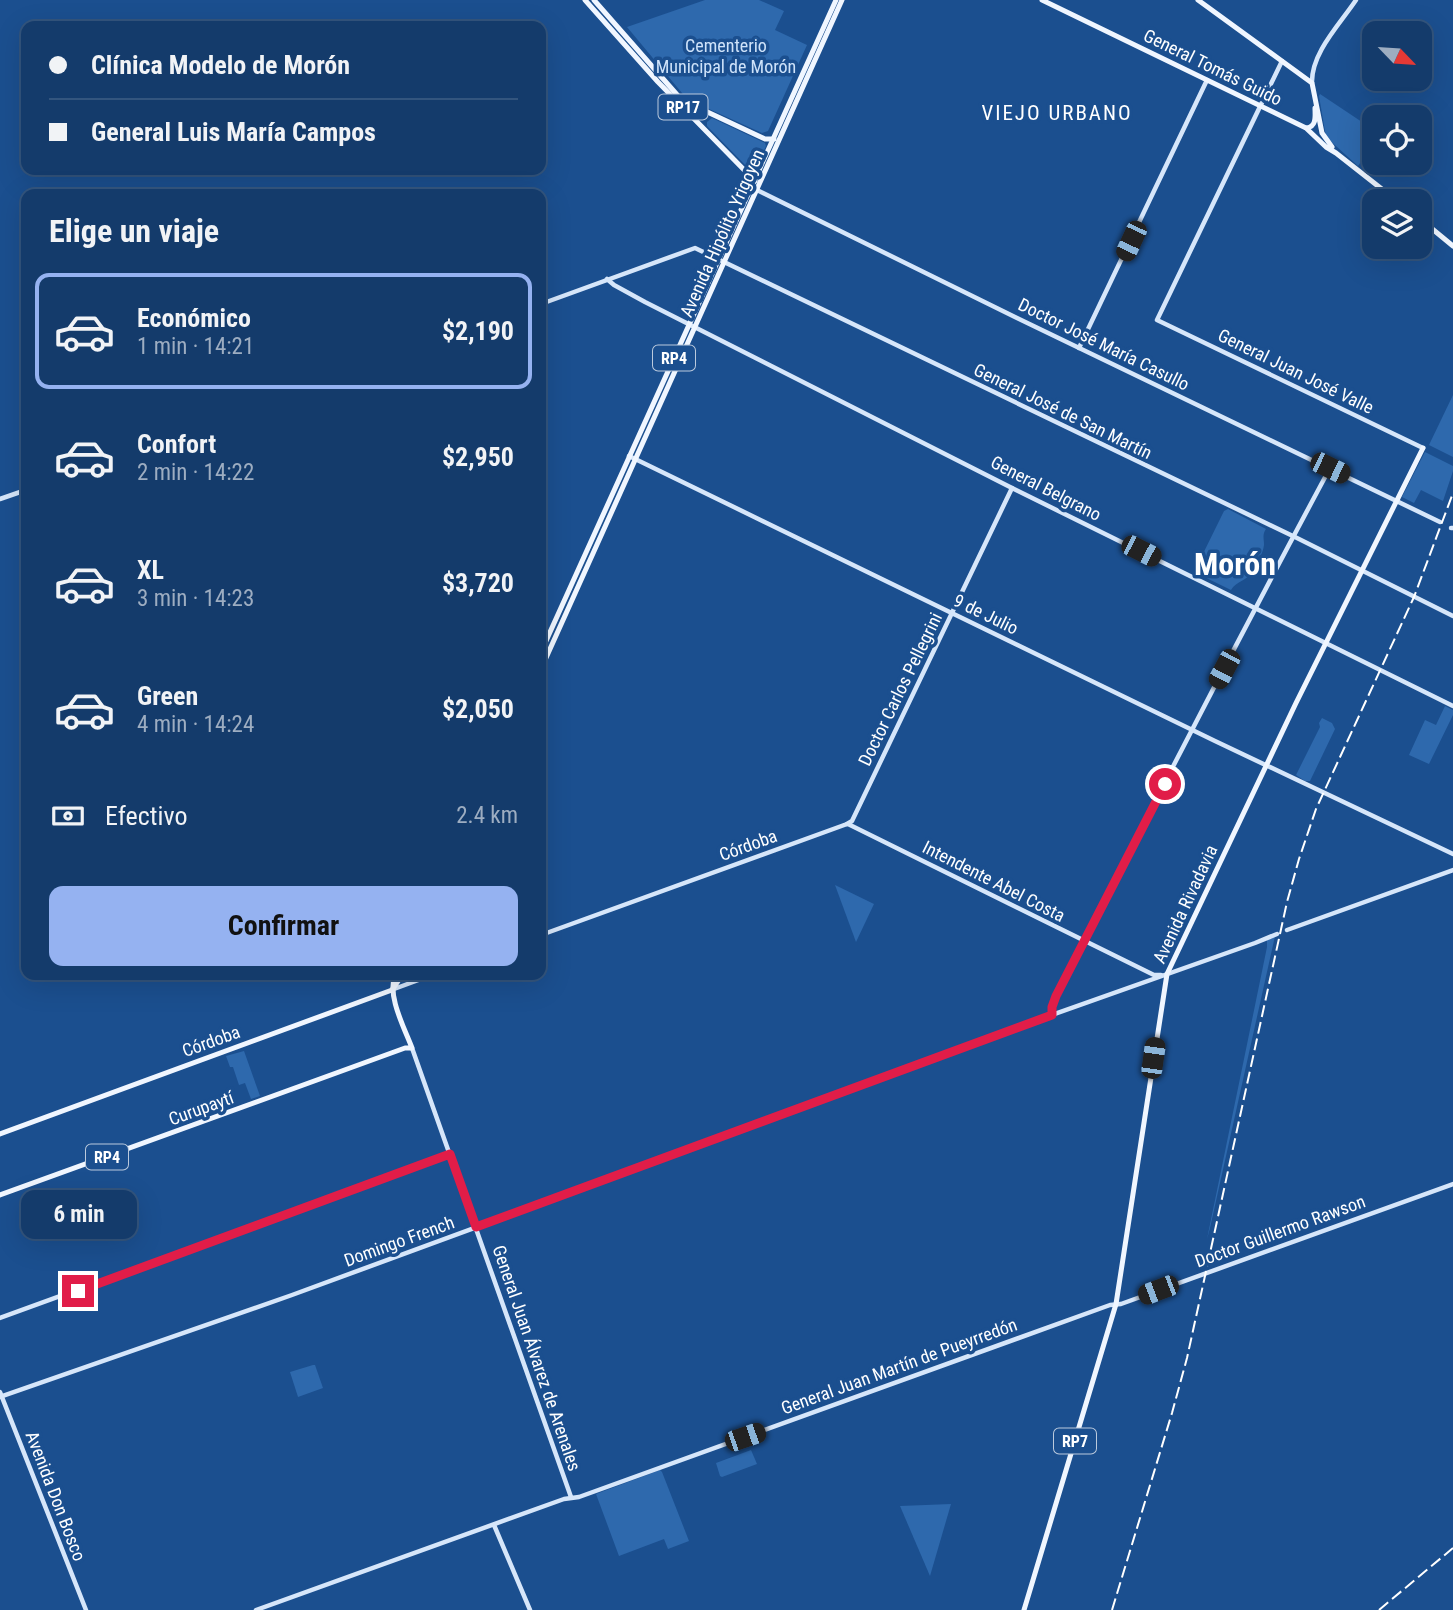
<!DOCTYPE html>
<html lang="es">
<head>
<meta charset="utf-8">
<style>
	:root { --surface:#143b6b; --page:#214673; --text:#f1f3f6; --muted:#9dadc1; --line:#33557e; --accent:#95b2f1 }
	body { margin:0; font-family:"Roboto Condensed",sans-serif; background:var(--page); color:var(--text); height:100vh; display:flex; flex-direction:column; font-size:26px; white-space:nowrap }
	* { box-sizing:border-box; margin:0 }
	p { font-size:23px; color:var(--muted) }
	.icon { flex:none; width:38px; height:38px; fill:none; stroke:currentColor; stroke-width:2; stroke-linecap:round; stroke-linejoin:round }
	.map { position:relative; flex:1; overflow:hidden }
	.details { position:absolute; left:21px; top:189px; width:525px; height:791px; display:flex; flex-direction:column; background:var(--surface); border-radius:14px; box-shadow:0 7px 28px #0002,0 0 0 2px var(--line) }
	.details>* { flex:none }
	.banner { position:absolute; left:21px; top:21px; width:525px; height:154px; border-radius:14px; box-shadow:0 7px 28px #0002,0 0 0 2px var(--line); display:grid; align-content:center; height:154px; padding:0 28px; background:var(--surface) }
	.needle { width:46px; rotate:115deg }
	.controls { position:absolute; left:1362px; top:21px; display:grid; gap:14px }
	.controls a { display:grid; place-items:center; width:70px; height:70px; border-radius:14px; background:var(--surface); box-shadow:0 7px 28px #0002,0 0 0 2px var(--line); font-size:35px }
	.end { position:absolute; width:32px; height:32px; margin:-16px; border:9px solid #e11d48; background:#fff; box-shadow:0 0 0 4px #fff }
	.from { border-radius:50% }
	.bubble { position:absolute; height:49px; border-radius:14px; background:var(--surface); box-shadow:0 7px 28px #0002,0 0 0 2px var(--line); font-size:23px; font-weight:700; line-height:49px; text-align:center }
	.car { position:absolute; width:21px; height:42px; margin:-21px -10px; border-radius:9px; box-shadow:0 0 5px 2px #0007; background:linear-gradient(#222 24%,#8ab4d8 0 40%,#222 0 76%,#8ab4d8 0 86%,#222 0) }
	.banner b { display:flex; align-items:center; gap:24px; height:66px; font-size:26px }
	.banner b+b { border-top:2px solid var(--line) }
	.banner i { width:18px; height:18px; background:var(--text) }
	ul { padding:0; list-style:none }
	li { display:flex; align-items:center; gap:21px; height:116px; margin:0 14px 10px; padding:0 14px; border:4px solid transparent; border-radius:14px }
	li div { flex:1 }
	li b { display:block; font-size:26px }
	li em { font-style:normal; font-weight:700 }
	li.active { border-color:var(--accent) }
	li>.icon { width:63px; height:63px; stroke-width:1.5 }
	h2 { padding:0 28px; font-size:32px; line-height:84px }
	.pay { display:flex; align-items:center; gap:18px; height:77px; padding:0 28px; font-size:26px }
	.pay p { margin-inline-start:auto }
	.button { display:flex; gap:14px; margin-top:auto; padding:14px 28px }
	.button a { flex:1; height:80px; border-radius:14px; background:var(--accent); color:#111; font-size:28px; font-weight:700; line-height:80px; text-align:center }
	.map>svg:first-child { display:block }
</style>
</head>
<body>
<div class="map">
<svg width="1453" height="1610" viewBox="0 0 1453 1610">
	<rect width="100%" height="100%" fill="#1b4f8f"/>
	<g fill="#2e69ad">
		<polygon points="705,0 759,0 784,11 775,30 807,45 768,131 762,133 687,99 627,27"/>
		<polygon points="1320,94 1374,130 1374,143 1358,166 1326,137 1319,96"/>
		<polygon points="712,118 765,143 766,146 755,171 751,171 707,126 707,122"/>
		<polygon points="1453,395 1453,457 1429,445"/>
		<polygon points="1425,452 1453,466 1453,471 1443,501 1421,490 1414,503 1402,497"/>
		<path d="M1228,509l38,20c-4,6 -2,9 -2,16 -1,9 -8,19 -12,27 -5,9 -16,9 -21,18l-37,-18 30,-61z"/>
		<polygon points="1445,706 1453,710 1453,715 1429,764 1409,755 1425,720 1436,725"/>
		<polygon points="1322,718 1332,723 1335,729 1310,781 1305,781 1296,775 1320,727 1319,723"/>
		<polygon points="835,885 874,904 856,942"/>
		<polygon points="1275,936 1210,1228 1207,1239 1267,947 1267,940"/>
		<polygon points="244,1051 260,1096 251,1099 245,1083 239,1085 233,1067 230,1067 226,1056"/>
		<polygon points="313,1365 315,1365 323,1388 298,1397 290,1372"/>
		<polygon points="751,1450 757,1464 722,1477 720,1476 716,1463"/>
		<polygon points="660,1470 662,1472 689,1541 668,1549 664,1539 619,1556 596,1494"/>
		<polygon points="951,1504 930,1576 900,1506"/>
	</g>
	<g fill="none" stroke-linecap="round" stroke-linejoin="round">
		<g stroke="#d6e6fa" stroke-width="4.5">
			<polyline points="1282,61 1157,320 1423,448"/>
			<path d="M1312,83c-1,-30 28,-59 44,-83"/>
			<polyline points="757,190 1017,318 1440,522"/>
			<polyline points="607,279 614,285 645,302 1012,488 1453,706"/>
			<polyline points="541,304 695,248 1297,538 1453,616"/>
			<polyline points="1079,348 1207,80"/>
			<polyline points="629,456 1215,741 1453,854"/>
			<polyline points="0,499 26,490"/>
			<polyline points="1451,528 1453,528"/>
			<polyline points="847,824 852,821 1012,488"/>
			<polyline points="848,824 1154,975 1161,975"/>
			<polyline points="1287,930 1453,870"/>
			<polyline points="541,935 847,824"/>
			<polyline points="394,989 432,975"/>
			<path d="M1052,1015l-1,-5 2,-7c90,-180 182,-358 277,-535"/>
			<polyline points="412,1048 571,1497"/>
			<polyline points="0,1318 450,1154"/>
			<polyline points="0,1392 86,1610"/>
			<polyline points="0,1397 292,1295 760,1123 967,1045 1255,943 1277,934"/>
			<polyline points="494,1525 530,1610"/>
			<polyline points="256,1610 564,1499 579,1497 1110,1305 1121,1304 1453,1184"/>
		</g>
		<g stroke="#f0f6ff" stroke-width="5">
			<polyline points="585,0 658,82 755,181"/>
			<polyline points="594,0 679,97 686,102 765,139 774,139"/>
			<polyline points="1042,0 1306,128 1326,147 1336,153 1397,201"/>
			<polyline points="1198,0 1312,83 1322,133 1332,147"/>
			<path d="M1307,128c10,-2 8,-12 8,-20"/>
			<polyline points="1419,218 1453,246"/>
			<polyline points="541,652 836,0"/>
			<polyline points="541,669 842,0"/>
			<polyline points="392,990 402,975"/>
			<polyline points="0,1134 392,990"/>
			<path d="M0,1195l405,-147h7c-8,-21 -25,-52 -17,-73"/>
			<polyline points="1024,1610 1116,1304 1167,974 1296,703 1423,448"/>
		</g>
		<g stroke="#fff" stroke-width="2" stroke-dasharray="12 5" stroke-linecap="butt">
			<polyline points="1112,1610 1172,1413 1187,1358 1287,902 1299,859 1316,809 1414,597 1453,493"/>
			<polyline points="1379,1610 1453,1548"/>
		</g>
	</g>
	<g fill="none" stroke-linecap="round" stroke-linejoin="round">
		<polyline stroke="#e11d48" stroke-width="9" points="78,1291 450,1154 476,1227 1052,1015 1052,1007 1056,996 1165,784"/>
	</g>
	<g text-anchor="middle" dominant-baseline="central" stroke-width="7" stroke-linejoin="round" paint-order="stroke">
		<g fill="#1b4f8f" stroke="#bbcadd" stroke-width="2">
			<rect x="658.5" y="94.5" width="49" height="25" rx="5"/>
			<rect x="653" y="345.5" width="42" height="25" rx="5"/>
			<rect x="86" y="1144.5" width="42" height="25" rx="5"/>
			<rect x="1054" y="1428.5" width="42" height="25" rx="5"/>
		</g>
		<g font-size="16" font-weight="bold" fill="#fff">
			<text x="683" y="107">RP17</text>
			<text x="674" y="358">RP4</text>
			<text x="107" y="1157">RP4</text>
			<text x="1075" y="1441">RP7</text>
		</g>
		<g font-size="18" fill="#cfe3fa" stroke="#1b4f8f">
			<text x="726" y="45">Cementerio<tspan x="726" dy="21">Municipal de Morón</tspan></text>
		</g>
		<g font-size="18" fill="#fff" stroke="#1b4f8f">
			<text transform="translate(1213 67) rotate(26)">General Tomás Guido</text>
			<text transform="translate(722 233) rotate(-66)">Avenida Hipólito Yrigoyen</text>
			<text transform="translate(1104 344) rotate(26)">Doctor José María Casullo</text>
			<text transform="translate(1296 371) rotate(26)">General Juan José Valle</text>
			<text transform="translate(1063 411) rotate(26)">General José de San Martín</text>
			<text transform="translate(1046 488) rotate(27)">General Belgrano</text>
			<text transform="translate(986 614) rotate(26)">9 de Julio</text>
			<text transform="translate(900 689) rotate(-64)">Doctor Carlos Pellegrini</text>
			<text transform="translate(748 845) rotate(-20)">Córdoba</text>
			<text transform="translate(994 881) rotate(27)">Intendente Abel Costa</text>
			<text transform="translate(1185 904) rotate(-65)">Avenida Rivadavia</text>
			<text transform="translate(211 1041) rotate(-20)">Córdoba</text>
			<text transform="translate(201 1108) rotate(-20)">Curupaytí</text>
			<text transform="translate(1280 1231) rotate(-20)">Doctor Guillermo Rawson</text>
			<text transform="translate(399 1241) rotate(-20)">Domingo French</text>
			<text transform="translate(537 1358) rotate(71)">General Juan Álvarez de Arenales</text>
			<text transform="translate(899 1366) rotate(-20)">General Juan Martín de Pueyrredón</text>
			<text transform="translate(56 1496) rotate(69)">Avenida Don Bosco</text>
		</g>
		<g font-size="21" letter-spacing="2" fill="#fff" stroke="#1b4f8f">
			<text x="1057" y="113">VIEJO URBANO</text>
		</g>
		<g font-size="32" font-weight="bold" fill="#fff" stroke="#1b4f8f">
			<text x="1235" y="564">Morón</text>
		</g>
	</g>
</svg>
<div class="controls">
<a><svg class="needle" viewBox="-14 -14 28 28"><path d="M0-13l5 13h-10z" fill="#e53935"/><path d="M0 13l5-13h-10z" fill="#9dadc1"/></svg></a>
<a><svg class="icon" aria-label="locate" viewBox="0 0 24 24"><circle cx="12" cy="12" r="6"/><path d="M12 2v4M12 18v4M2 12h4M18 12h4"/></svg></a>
<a><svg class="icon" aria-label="layers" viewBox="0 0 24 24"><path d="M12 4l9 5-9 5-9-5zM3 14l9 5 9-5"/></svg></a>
</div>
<i class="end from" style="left:1165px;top:784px"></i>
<i class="end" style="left:78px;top:1291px"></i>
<div class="bubble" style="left:21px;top:1190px;width:116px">6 min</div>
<i class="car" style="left:1131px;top:241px;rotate:205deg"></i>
<i class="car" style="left:1330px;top:468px;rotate:116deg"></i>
<i class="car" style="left:1141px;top:551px;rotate:117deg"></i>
<i class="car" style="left:1224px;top:669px;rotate:208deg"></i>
<i class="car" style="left:1153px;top:1058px;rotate:8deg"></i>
<i class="car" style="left:1158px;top:1290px;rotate:249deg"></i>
<i class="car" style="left:745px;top:1437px;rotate:71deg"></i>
<div class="banner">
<b><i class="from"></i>Clínica Modelo de Morón</b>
<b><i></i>General Luis María Campos</b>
</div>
<section class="details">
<h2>Elige un viaje</h2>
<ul>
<li class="active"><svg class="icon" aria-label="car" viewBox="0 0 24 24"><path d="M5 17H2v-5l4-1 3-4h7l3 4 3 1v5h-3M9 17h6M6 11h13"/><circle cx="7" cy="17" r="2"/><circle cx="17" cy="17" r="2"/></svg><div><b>Económico</b><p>1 min · 14:21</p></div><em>$2,190</em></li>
<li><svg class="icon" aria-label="car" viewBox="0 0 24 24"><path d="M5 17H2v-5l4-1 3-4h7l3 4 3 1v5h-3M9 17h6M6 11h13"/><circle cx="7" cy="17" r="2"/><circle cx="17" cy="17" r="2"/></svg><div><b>Confort</b><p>2 min · 14:22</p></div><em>$2,950</em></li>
<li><svg class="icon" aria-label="car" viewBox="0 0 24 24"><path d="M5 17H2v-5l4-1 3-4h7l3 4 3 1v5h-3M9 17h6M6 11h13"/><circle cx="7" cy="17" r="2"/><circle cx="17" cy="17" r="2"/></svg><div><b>XL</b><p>3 min · 14:23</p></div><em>$3,720</em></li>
<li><svg class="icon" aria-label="car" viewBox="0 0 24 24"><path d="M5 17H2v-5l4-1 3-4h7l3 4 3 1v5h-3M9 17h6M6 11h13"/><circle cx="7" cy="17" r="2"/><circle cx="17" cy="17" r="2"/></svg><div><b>Green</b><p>4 min · 14:24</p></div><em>$2,050</em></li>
</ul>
<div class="pay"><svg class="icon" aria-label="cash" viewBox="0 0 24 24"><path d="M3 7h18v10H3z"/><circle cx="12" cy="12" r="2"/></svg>Efectivo<p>2.4 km</p></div>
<div class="button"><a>Confirmar</a></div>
</section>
</div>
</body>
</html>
